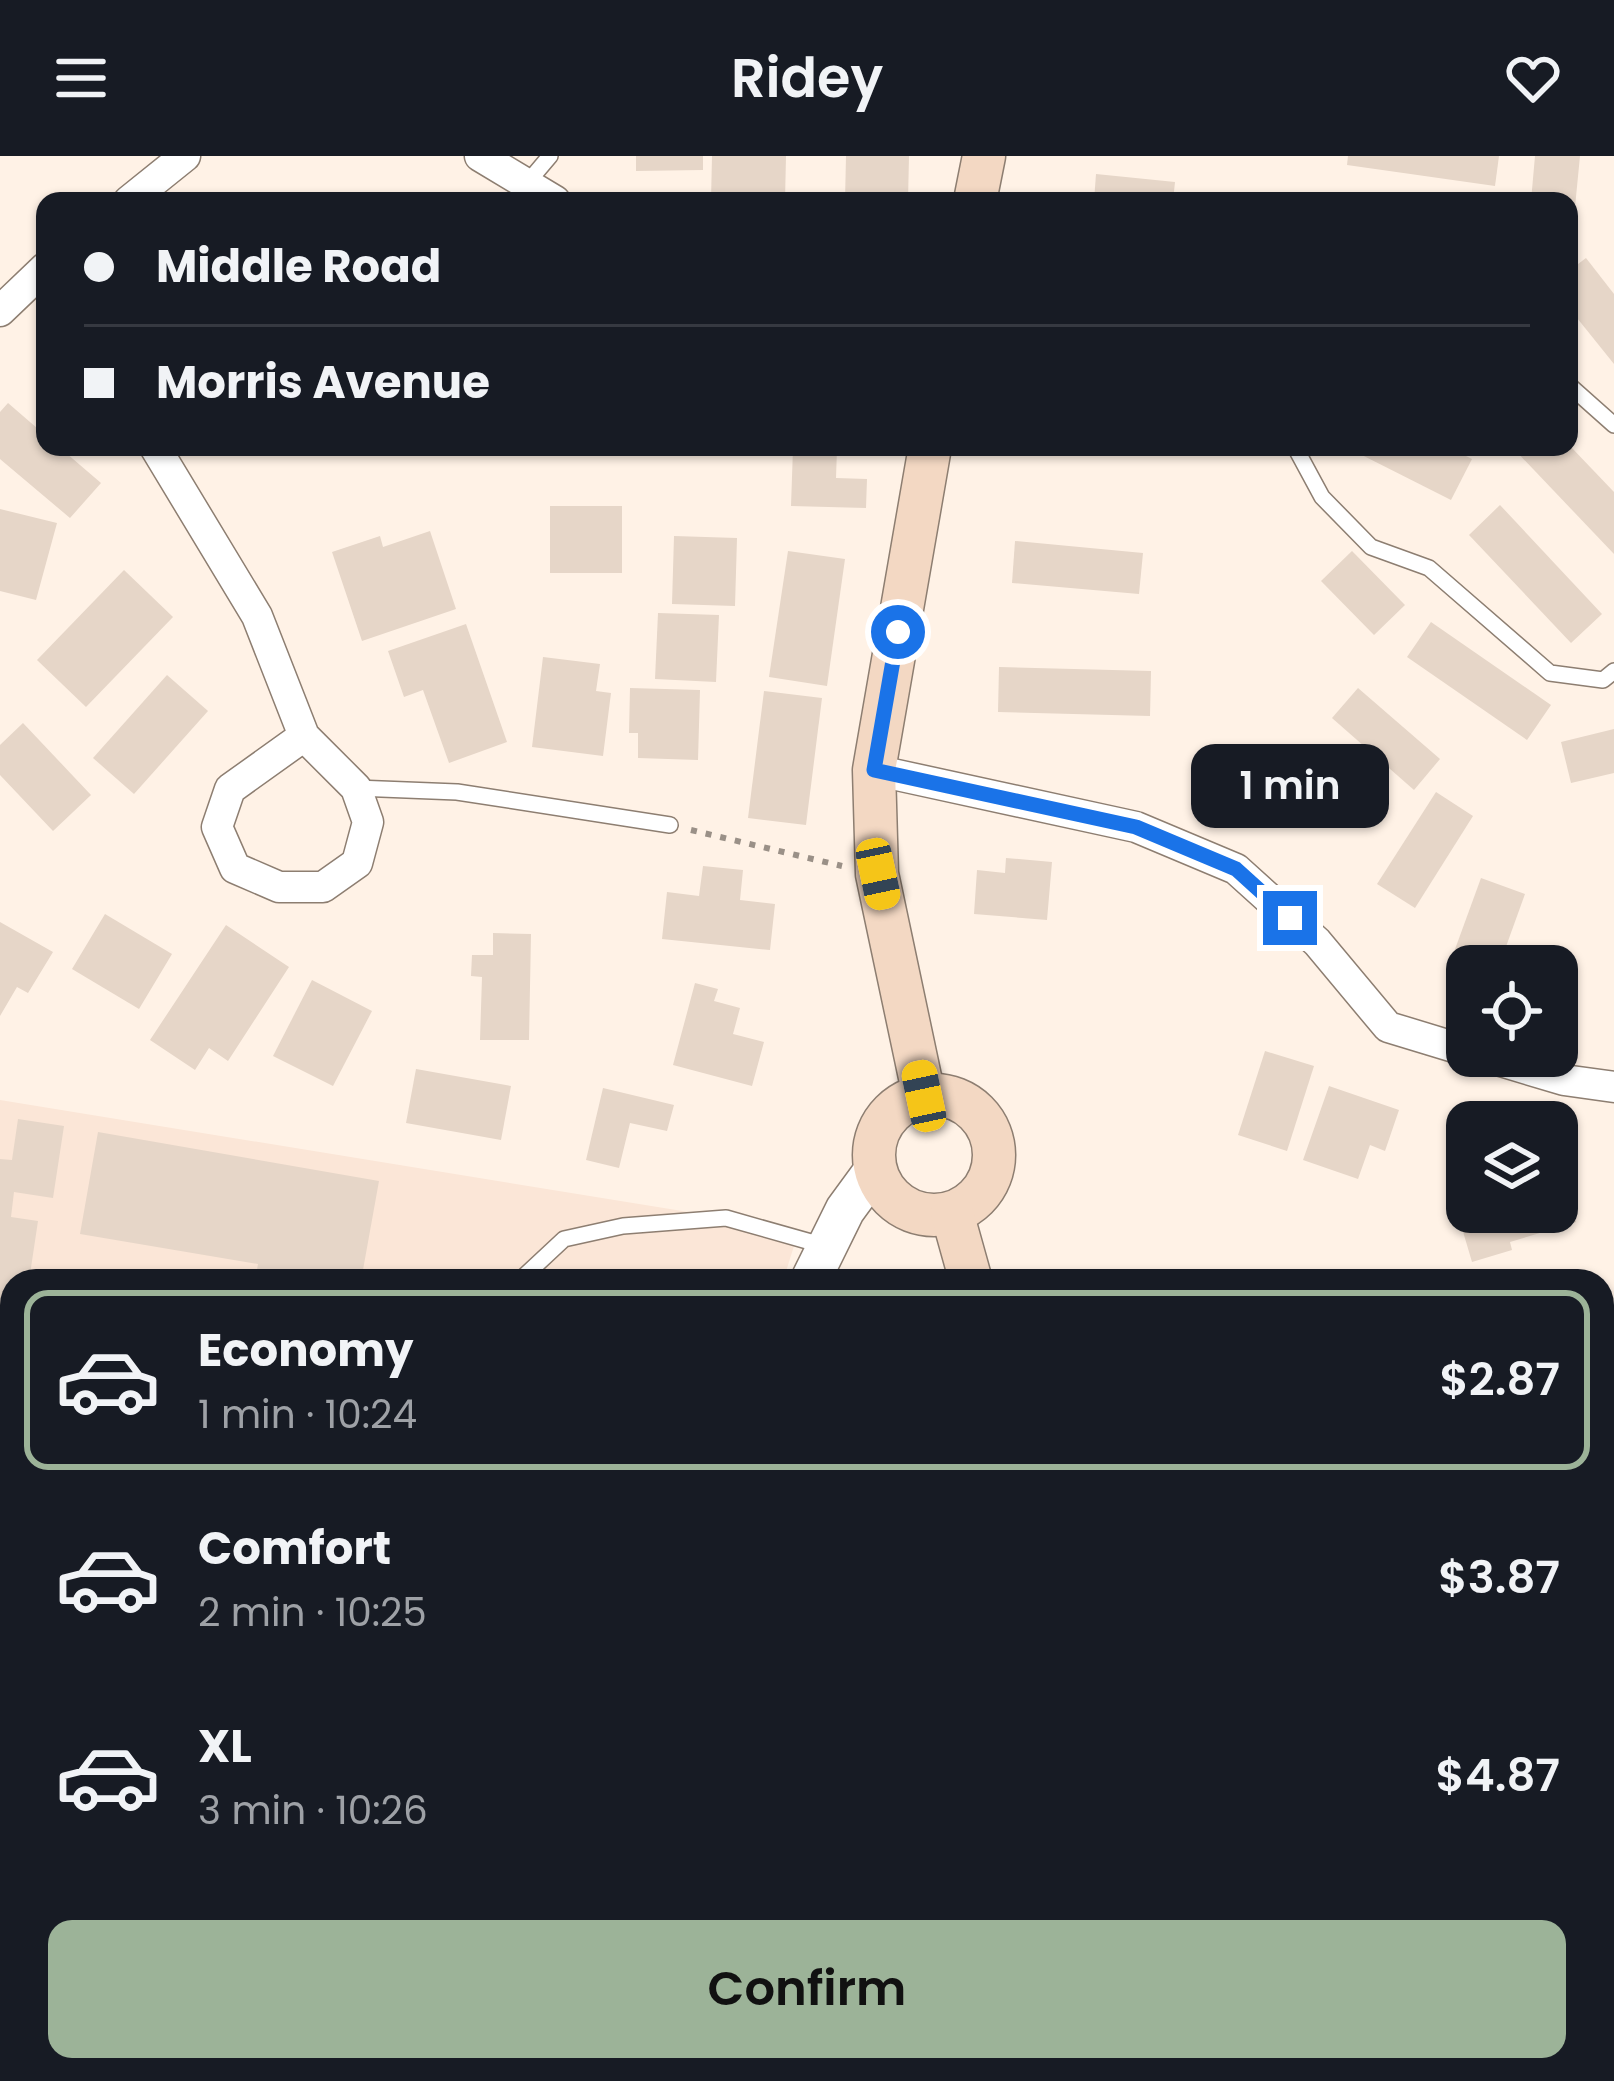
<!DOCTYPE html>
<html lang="en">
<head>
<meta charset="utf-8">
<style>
	:root { --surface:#171b24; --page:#20242c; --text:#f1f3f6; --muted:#9ea1a6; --line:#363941; --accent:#9cb398 }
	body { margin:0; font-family:Poppins,sans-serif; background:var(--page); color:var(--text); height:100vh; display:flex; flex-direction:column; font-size:45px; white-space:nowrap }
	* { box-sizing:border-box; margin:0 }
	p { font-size:39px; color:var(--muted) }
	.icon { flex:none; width:66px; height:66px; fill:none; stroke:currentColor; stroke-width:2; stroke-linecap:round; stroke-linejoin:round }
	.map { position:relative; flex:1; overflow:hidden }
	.side { position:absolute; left:0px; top:1113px; width:1614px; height:813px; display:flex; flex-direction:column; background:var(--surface); border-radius:36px 36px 0 0; box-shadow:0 3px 9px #0004 }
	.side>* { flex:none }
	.hud { position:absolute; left:36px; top:36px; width:1542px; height:264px; border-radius:24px; box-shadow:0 3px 9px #0004; display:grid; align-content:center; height:264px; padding:0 48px; background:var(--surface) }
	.buttons { position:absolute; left:1446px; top:789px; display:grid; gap:24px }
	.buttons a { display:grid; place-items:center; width:132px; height:132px; border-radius:24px; background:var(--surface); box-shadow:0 3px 9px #0004; font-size:60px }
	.end { position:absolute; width:54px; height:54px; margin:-27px; border:15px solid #1a73e8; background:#fff; box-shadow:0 0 0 6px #fff }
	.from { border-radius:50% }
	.bubble { position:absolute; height:84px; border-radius:24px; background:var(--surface); box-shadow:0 3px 9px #0004; font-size:39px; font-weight:600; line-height:84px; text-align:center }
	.car { position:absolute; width:36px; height:72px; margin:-36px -18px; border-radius:15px; box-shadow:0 0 9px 3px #0007; background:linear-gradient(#f5c518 24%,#345 0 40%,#f5c518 0 76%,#345 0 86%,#f5c518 0) }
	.hud b { display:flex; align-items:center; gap:42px; height:114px; font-size:45px }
	.hud b+b { border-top:3px solid var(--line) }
	.hud i { width:30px; height:30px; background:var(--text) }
	ul { padding:21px 0 0; list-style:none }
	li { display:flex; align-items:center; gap:36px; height:180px; margin:0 24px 18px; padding:0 24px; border:6px solid transparent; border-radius:24px }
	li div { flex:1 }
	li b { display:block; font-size:45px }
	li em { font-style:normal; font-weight:600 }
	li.selected { border-color:var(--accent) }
	li>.icon { width:108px; height:108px; stroke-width:1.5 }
	.button { display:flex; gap:24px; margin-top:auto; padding:24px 48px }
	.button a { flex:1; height:138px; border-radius:24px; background:var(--accent); color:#111; font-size:48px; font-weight:600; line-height:138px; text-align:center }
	header { display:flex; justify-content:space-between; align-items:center; height:156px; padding:0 48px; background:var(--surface); font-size:54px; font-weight:600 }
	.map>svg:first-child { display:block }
</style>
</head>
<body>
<header><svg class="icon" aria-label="menu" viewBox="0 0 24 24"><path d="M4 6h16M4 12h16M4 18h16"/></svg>Ridey<svg class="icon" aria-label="heart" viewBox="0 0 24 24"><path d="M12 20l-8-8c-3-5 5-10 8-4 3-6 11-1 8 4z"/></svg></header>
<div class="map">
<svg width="1614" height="1925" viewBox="0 0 1614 1925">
	<rect width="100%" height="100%" fill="#fff2e6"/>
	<g fill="#fbe6d7">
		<polygon points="0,944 799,1074 783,1125 12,1125 12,1863 0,1861"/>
		<polygon points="109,1914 377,1914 359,1925 115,1925"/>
	</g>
	<g fill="#e6d6c8">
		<polygon points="636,0 703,0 703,14 636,15"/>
		<polygon points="712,0 786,0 785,45 711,45"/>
		<polygon points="846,0 909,0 908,45 845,45"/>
		<polygon points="1348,0 1499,0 1495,30 1347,9"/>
		<polygon points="1535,0 1580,0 1575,51 1569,50 1569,45 1531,45"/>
		<polygon points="1096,18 1175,26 1173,45 1094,45"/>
		<polygon points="1586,102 1614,138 1614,208 1569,152 1569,115"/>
		<polygon points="8,247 45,279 45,291 59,291 101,327 70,362 0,303 0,256"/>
		<polygon points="1346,291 1448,291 1472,303 1451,344"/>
		<polygon points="1512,291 1571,291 1614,336 1614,398"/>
		<polygon points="793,292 837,293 836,322 867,323 866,352 791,350"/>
		<polygon points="1500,349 1602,458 1571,487 1469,379"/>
		<rect x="550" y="350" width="72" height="67"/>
		<polygon points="0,353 57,367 36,444 0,435"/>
		<polygon points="430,375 456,453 362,485 332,396 380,380 383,391"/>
		<polygon points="674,380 737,382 735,450 672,448"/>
		<polygon points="1015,385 1143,397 1139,438 1012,427"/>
		<polygon points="788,395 845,403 827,530 769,521"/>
		<polygon points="1352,395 1405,449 1374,479 1321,425"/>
		<polygon points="124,414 173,461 86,551 37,504"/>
		<polygon points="658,457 719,459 716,526 655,523"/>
		<polygon points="1431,466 1551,549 1527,584 1407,501"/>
		<polygon points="466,468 507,586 449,607 423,534 404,541 388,495"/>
		<polygon points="543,501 600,508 596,535 611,537 603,600 532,591"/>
		<polygon points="999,511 1151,515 1150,560 998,556"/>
		<polygon points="167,519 208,555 134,638 93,602"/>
		<polygon points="630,532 700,534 698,604 638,602 638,577 629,577"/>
		<polygon points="1358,532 1440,603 1414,634 1332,562"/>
		<polygon points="764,535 822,542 806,669 748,662"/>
		<polygon points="23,567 91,639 53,675 0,619 0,589"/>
		<polygon points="1614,573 1614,617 1571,627 1561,586"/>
		<polygon points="1436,636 1473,660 1415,752 1377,728"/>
		<polygon points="1006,702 1052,706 1047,764 974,758 977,714 1005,717"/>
		<polygon points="703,710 743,714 740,744 775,748 770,794 662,783 667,736 699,740"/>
		<polygon points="1481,722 1525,738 1499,810 1454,796"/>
		<polygon points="105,758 172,798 139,853 72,813"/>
		<polygon points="0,766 53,796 28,837 17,831 0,860"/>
		<polygon points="226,769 289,811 228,905 209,892 195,914 150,884"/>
		<polygon points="493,777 531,778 529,884 480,884 482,821 471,820 472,799 493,799"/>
		<polygon points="312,824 372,855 333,930 273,900"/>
		<polygon points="695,827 718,833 714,845 740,852 733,878 764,886 752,930 673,909"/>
		<polygon points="1265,895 1314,910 1287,995 1238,979"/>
		<polygon points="416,913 511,930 501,984 406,967"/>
		<polygon points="1329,930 1399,954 1385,995 1370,989 1358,1023 1303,1004"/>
		<polygon points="603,932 674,949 667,975 630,967 619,1012 586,1004"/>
		<polygon points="18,963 64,970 53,1042 14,1036 11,1061 38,1065 29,1125 12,1125 10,1246 0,1245 0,1003 12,1004"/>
		<polygon points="98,976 379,1025 361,1125 255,1125 258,1108 80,1078"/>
		<polygon points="1558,1006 1576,1066 1510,1086 1512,1094 1472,1106 1456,1052 1467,1049 1467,1056 1557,1056"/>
		<polygon points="1605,1493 1614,1494 1614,1546 1604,1546"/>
		<polygon points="0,1600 12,1602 12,1665 2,1720"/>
		<polygon points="733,1914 803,1914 802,1925 732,1925"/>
		<polygon points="1000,1914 1062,1914 1061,1925 1009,1925 1010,1918"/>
		<polygon points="1221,1914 1293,1914 1301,1916 1300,1925 1219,1925"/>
		<polygon points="1492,1914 1550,1914 1549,1923 1491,1917"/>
	</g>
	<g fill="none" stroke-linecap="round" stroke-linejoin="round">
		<g stroke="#8d7e71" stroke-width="18">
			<g id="service">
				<polyline points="528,26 550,0"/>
				<polyline points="1569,229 1614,269"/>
				<polyline points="1295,291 1322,341 1371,391 1429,412 1550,517 1603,524 1614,515"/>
				<polyline points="356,632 457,636 670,669"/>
				<polyline points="519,1125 564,1083 623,1070 726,1062 825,1090"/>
				<polyline points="368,1914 374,1925"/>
			</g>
		</g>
		<g stroke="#8d7e71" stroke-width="33">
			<g id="minor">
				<polyline points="480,0 555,45"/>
				<polyline points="129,45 185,0"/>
				<polyline points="0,155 45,112"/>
				<polyline points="155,291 257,460 304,580 356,632 368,666 357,707 323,731 279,731 235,712 217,671 230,633 304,580"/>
				<polyline points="874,614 1136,671 1236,713 1317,786 1388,871 1467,895"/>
				<polyline points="1484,900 1564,924 1614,931"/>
				<polyline points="1602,1412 1614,1414"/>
				<polyline points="1376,1925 1378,1914"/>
			</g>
		</g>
		<g stroke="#8d7e71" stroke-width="42">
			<g id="tertiary">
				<polyline points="810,1125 845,1054 875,1013"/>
				<polyline points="453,1925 469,1914"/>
			</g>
		</g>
		<g stroke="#8d7e71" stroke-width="45">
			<g id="secondary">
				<polyline points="975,45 984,0"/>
				<circle cx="934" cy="999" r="60"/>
				<polyline points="924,940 877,718 874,614 930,291"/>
				<polyline points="952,1057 971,1125"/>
				<polyline points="878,1925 879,1914"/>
			</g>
		</g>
		<polyline stroke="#9a9087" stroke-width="6" stroke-dasharray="6 9" stroke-linecap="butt" points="691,674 842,710"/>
		<use href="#service" stroke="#fff" stroke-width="15"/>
		<use href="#minor" stroke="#fff" stroke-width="30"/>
		<use href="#tertiary" stroke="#fff" stroke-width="39"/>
		<use href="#secondary" stroke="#f3d8c3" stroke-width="42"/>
	</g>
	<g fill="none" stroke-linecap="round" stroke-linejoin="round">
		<polyline stroke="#1a73e8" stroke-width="15" points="898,476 874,614 1136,671 1236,713 1290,762"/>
	</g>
</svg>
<div class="buttons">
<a><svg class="icon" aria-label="locate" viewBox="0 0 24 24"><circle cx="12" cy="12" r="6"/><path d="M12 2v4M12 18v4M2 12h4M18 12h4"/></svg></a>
<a><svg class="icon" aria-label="layers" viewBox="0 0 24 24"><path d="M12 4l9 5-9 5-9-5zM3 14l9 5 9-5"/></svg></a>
</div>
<i class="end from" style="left:898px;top:476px"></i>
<i class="end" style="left:1290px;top:762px"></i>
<div class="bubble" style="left:1191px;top:588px;width:198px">1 min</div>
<i class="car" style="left:878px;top:718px;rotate:168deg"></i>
<i class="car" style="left:924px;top:940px;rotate:348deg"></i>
<div class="hud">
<b><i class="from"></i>Middle Road</b>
<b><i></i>Morris Avenue</b>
</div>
<section class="side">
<ul>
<li class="selected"><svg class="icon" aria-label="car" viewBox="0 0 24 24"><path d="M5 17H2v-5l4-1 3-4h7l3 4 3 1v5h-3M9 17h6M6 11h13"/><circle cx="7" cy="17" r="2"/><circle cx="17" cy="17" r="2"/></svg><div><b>Economy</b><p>1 min · 10:24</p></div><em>$2.87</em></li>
<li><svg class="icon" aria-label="car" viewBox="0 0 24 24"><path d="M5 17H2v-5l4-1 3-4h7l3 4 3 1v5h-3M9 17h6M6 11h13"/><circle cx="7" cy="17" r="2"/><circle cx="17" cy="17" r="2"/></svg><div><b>Comfort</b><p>2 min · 10:25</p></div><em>$3.87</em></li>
<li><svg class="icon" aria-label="car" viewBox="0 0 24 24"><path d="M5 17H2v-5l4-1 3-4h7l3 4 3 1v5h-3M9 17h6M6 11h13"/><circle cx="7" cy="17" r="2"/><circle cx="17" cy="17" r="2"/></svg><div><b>XL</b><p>3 min · 10:26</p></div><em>$4.87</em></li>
</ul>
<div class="button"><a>Confirm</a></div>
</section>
</div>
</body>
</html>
